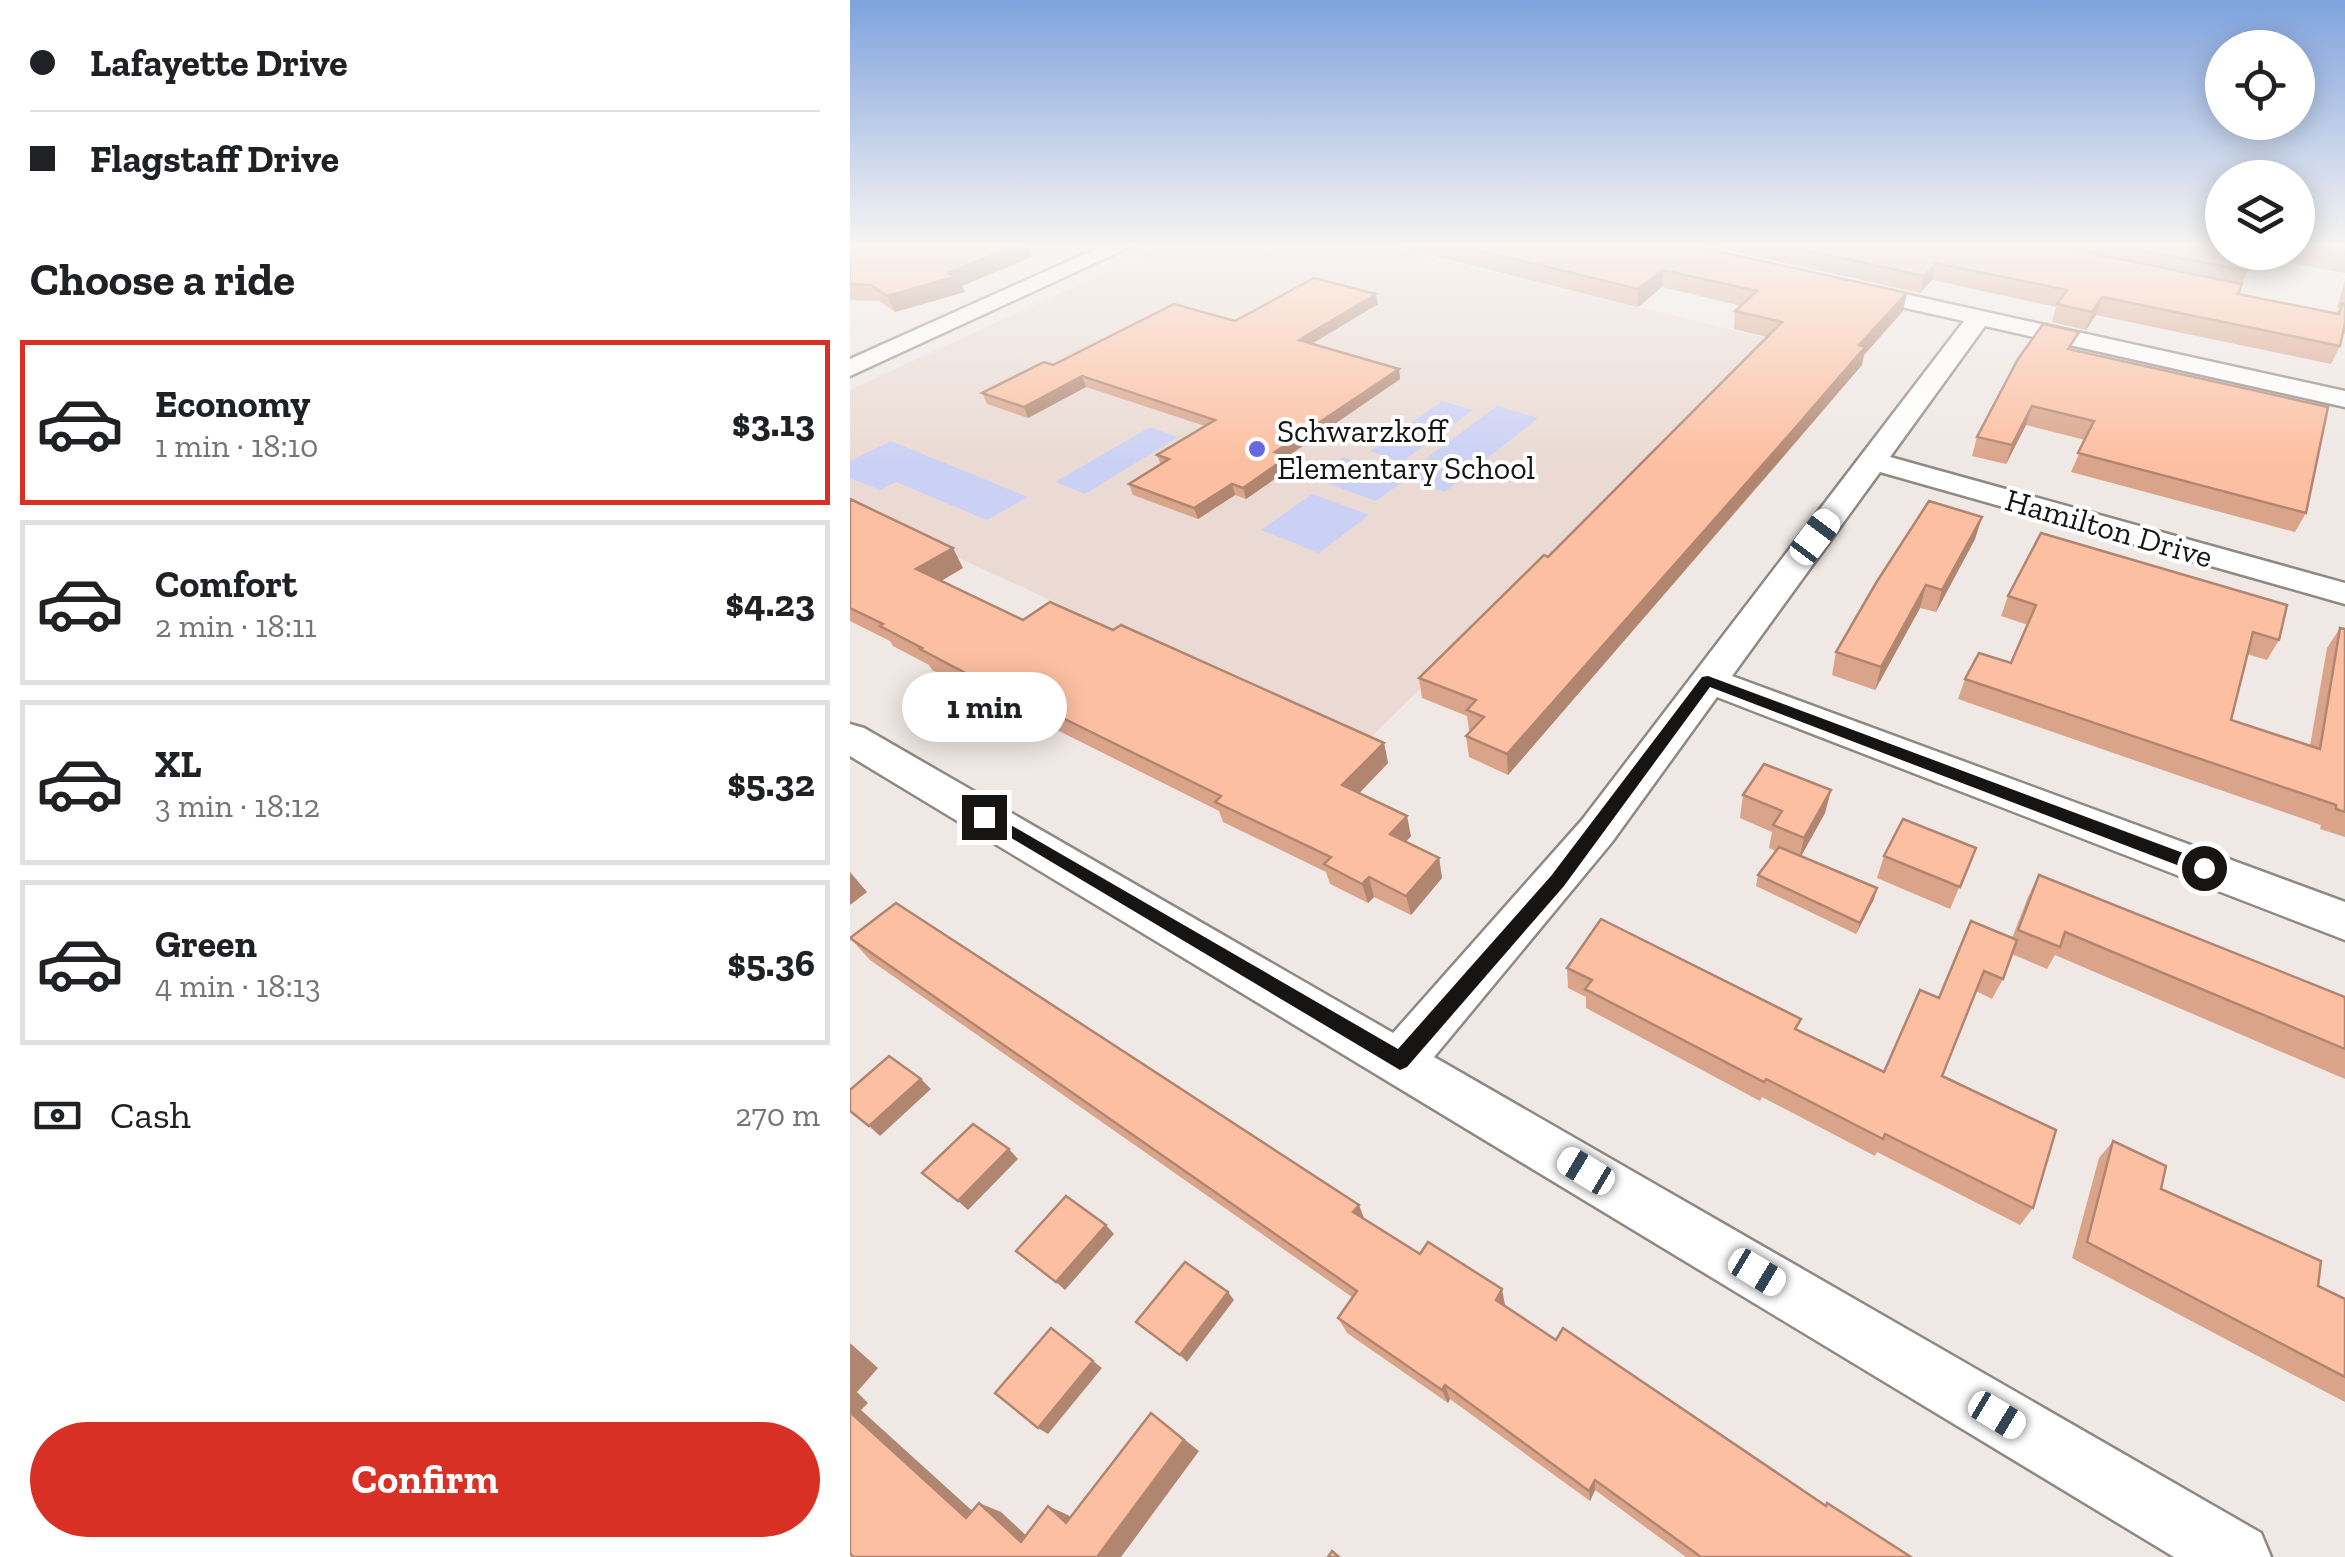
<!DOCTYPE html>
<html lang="en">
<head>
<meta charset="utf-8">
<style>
	:root { --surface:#fff; --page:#f2f2f2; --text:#202124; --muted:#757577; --line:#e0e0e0; --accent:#d93025 }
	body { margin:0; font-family:"Zilla Slab",serif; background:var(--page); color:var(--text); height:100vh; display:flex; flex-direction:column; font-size:38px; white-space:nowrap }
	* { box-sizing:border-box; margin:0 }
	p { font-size:32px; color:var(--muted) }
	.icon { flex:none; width:55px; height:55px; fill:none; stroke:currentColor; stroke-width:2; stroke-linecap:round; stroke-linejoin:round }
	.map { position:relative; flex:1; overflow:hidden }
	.panel { display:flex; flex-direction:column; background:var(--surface); width:850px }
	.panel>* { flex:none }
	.guide { display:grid; align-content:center; height:220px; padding:0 30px; background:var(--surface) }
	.buttons { position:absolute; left:1355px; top:30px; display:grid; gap:20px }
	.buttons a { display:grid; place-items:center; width:110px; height:110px; border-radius:50%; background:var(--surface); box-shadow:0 5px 25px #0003; font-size:50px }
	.end { position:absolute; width:45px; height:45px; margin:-22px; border:12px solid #171514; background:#fff; box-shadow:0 0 0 5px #fff }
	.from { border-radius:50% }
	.bubble { position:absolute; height:70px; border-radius:35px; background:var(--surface); box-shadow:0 5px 25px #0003; font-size:32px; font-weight:800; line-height:70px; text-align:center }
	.car { position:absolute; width:30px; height:60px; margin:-30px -15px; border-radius:12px; box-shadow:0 0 8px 2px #0007; background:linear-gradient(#fff 24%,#345 0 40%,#fff 0 76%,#345 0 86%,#fff 0) }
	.guide b { display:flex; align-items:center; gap:35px; height:95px; font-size:38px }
	.guide b+b { border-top:2px solid var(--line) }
	.guide i { width:25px; height:25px; background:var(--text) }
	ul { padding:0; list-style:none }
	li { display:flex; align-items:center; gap:30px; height:165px; margin:0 20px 15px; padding:0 10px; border:5px solid var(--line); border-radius:0px }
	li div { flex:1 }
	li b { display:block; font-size:38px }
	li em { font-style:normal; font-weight:800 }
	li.active { border-color:var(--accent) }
	li>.icon { width:90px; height:90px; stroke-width:1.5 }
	h2 { padding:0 30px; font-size:45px; line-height:120px }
	.pay { display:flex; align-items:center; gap:25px; height:110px; padding:0 30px; font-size:38px }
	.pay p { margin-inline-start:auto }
	.action { display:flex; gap:20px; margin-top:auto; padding:20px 30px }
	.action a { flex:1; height:115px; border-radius:60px; background:var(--accent); color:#fff; font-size:40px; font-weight:800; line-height:115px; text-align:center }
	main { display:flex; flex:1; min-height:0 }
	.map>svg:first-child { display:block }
</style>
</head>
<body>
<main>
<section class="panel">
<div class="guide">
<b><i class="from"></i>Lafayette Drive</b>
<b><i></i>Flagstaff Drive</b>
</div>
<h2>Choose a ride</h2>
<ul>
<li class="active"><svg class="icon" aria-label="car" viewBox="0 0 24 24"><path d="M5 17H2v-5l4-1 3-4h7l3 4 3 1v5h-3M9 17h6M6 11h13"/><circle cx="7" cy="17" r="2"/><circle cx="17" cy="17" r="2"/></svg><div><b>Economy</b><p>1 min · 18:10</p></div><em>$3.13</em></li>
<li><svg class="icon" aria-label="car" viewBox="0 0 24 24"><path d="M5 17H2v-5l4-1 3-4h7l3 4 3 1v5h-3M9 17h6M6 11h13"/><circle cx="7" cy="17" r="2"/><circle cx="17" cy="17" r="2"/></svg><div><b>Comfort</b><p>2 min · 18:11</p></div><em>$4.23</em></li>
<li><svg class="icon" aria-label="car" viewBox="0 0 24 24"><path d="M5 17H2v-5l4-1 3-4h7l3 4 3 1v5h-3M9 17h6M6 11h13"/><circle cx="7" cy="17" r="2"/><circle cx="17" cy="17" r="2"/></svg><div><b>XL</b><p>3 min · 18:12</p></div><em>$5.32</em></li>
<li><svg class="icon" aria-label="car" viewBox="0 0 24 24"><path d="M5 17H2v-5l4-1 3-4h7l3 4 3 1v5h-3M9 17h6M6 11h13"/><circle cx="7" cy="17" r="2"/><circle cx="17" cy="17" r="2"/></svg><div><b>Green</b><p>4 min · 18:13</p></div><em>$5.36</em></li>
</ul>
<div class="pay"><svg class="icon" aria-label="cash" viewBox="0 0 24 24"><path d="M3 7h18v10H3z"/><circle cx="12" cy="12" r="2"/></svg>Cash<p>270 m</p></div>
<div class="action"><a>Confirm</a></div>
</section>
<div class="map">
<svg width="1495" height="1557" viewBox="0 0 1495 1557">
	<rect width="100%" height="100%" fill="#efe8e4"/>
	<polygon fill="#eadad3" points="317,244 527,244 924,340 514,744 0,508 0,390"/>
	<g fill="#cbd1f5">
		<polygon points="592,401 623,410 552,462 520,451"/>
		<polygon points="647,406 688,418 595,492 556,479 526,501 463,478 493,457 551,477"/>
		<polygon points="300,427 328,437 235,494 205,482"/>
		<polygon points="41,441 178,497 137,520 46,482 30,490 0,478 0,461"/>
		<polygon points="462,494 519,515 469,553 411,530"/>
	</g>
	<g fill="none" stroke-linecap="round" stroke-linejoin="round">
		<g stroke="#8f8986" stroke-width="5">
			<g id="minor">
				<polygon points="257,244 286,244 0,376 0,359"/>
				<polygon points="1005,283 1495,391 1495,407 1135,326 1040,457 1495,583 1495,604 1030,472 882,676 1495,902 1495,940 867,697 762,842 584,1057 1411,1533 1421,1557 1324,1557 0,756 0,724 14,728 543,1033 732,820 1114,321 997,295 994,290 997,285"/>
			</g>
		</g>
		<use href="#minor" fill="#fff" fill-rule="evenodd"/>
	</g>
	<g fill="#daa48a">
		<polygon points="0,244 182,257 112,286 115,292 45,312 29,301 0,300"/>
		<polygon points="536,244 835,244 1053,311 1014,355 1012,365 936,454 658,775 619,757 616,736 621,731 619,730 617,716 572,698 569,678 698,557 917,337 884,329 885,311 891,306 812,287 788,307"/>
		<polygon points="851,244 1372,244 1372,252 1448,252 1448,244 1495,244 1495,273 1403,256 1388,294 1487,313 1490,308 1487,308 1495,280 1495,334 1493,334 1490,346 1481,364 1246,315 1236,330 1202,322 1206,307 1082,280 1070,293"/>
		<polygon points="528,304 462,344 549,369 550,379 438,456 442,467 396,499 385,495 348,519 283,495 279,484 311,465 307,455 355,426 236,387 178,418 137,404 132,393 203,365 385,321"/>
		<polygon points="1223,350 1456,513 1445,532 1221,472 1235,440 1176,425 1156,464 1122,456 1127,437"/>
		<polygon points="0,499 113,568 91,581 173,620 263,630 534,743 538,763 509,793 561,836 556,842 589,858 592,878 561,915 524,897 518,903 480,884 476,872 373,822 369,811 193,723 189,726 82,670 79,665 43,646 40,641 0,621"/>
		<polygon points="1132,517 1125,539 1086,612 1070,608 1025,690 982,675 986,652"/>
		<polygon points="1191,533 1429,640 1417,660 1397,654 1381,720 1460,746 1477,648 1490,628 1495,629 1495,837 1470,829 1471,825 1108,699 1115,679 1161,663 1178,625 1151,616 1158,596"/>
		<polygon points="981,790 975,813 951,856 1024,899 1006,934 906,886 908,875 926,851 919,848 922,832 890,818 893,795"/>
		<polygon points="1126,848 1100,909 1027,878 1034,856"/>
		<polygon points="1189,875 1495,997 1495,1079 1205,955 1197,969 1162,954 1153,979 1142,999 1126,991 1092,1076 1183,1208 1170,1225 1027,1152 1025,1156 912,1097 910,1101 736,1008 736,997 718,988 717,968 947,1030 1034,1072 1088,998 1162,938 1178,897"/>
		<polygon points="0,938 515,1220 655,1305 655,1306 706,1340 975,1505 977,1503 1061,1557 836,1557 745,1490 740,1501 600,1399 598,1403 497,1333 488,1318 502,1297 20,960"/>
		<polygon points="1263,1141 1311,1189 1468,1286 1495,1299 1495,1402 1222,1258 1249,1158"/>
	</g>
	<g fill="#b18671">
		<polygon points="169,244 177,244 182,257 112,286 115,292 45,312 37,296"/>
		<polygon points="1086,263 1082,280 1070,293 1074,276"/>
		<polygon points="813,270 812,287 788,307 788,289"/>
		<polygon points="1057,293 1053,311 1014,355 1012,365 658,775 657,754 1009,345"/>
		<polygon points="526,294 528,304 451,350 449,340"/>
		<polygon points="1252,297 1246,315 1236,330 1242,312"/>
		<polygon points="549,369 550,379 428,463 425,452"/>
		<polygon points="232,376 236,387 178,418 174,407"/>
		<polygon points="1182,406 1176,425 1156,464 1162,445"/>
		<polygon points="439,456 442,467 396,499 393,488"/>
		<polygon points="382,484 385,495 348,519 344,508"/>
		<polygon points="1132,517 1125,539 1086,612 1092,590"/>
		<polygon points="103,548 113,568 77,589 66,569"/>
		<polygon points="1076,585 1070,608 1025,690 1031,667"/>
		<polygon points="182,703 193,723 189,726 178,706"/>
		<polygon points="534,743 538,763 498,805 492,785"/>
		<polygon points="981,790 975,813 949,860 954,838"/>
		<polygon points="557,816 561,836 544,854 540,834"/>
		<polygon points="589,858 592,878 561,915 556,896"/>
		<polygon points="0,872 17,892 0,905"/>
		<polygon points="519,877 524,897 518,903 512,884"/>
		<polygon points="1027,888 1024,899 1006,934 1010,923"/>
		<polygon points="71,1079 81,1089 30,1136 19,1126"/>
		<polygon points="159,1149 168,1159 118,1210 108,1201"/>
		<polygon points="509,1205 516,1223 503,1212"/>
		<polygon points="256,1225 264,1234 215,1290 206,1282"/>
		<polygon points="652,1289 655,1305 649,1315 646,1300"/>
		<polygon points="378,1292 384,1300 337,1362 330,1355"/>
		<polygon points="0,1343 28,1368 7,1392 18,1403 11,1410 139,1526 116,1518 0,1412"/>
		<polygon points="243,1361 252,1368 198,1434 188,1428"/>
		<polygon points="595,1385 600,1399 598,1403 592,1390"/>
		<polygon points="301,1413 349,1451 271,1557 247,1557"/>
		<polygon points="745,1480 745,1490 740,1501 739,1491"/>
		<polygon points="129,1503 151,1512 192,1550 171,1542"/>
		<polygon points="198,1506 218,1515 236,1531 216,1523"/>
	</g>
	<g fill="#fdbfa1" stroke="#b18671" stroke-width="2.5">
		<polygon points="0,244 169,244 98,273 108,276 37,296 21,285 0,284"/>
		<polygon points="603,244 835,244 1057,293 1009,345 1015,347 939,435 657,754 616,736 634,717 617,710 626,700 569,678 694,555 698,557 932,322 885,311 907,291 813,270 788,289"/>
		<polygon points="929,244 1197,244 1392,284 1388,294 1489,314 1492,304 1495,305 1495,323 1490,346 1252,297 1242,312 1207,304 1217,290 1086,263 1074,276"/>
		<polygon points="1261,244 1372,244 1372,252 1404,252 1397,271"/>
		<polygon points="1448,244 1495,244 1495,255 1448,246"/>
		<polygon points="464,278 526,294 449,340 549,369 425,452 439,456 393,488 382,484 344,508 279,484 319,459 307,455 365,420 232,376 174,407 132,393 194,362 203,365 324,304 385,321"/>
		<polygon points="1193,324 1229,332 1218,349 1478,407 1456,513 1228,453 1244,421 1182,406 1162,445 1127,437 1168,359"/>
		<polygon points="0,499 103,548 66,569 173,620 200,602 263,630 271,625 534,743 492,785 557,816 540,834 589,858 556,896 519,877 512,884 474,864 481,857 365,802 371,796 182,703 178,706 70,649 72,648 30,626 33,624 0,608"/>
		<polygon points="1079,501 1132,517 1092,590 1076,585 1031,667 986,652 1026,583"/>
		<polygon points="1191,533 1437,605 1429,640 1403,632 1381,720 1470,749 1490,628 1495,629 1495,812 1486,809 1486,805 1115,679 1129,653 1161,663 1186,605 1158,596"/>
		<polygon points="914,764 981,790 954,838 923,825 932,811 893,795"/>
		<polygon points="1053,819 1126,848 1110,887 1034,856"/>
		<polygon points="929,847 1027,888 1010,923 908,875"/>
		<polygon points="1189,875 1495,997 1495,1049 1215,932 1210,947 1168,930"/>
		<polygon points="46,903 509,1205 503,1212 570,1254 578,1242 652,1289 646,1300 706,1340 713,1328 976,1506 977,1503 1061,1557 851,1557 745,1480 739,1491 595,1385 592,1390 488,1318 507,1291 0,938"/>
		<polygon points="751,919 951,1019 945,1029 1034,1072 1070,990 1089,998 1121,921 1167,940 1153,979 1134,971 1092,1076 1206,1130 1183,1208 1035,1134 1033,1139 916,1079 914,1082 735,989 742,980 717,968"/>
		<polygon points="39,1056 71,1079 19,1126 0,1111 0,1090"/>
		<polygon points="123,1124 159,1149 108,1201 72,1173"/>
		<polygon points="1263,1141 1316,1166 1311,1189 1471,1261 1468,1286 1495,1299 1495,1377 1237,1242"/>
		<polygon points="216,1196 256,1225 206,1282 166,1251"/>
		<polygon points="335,1262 378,1292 330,1355 286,1322"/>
		<polygon points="201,1328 243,1361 188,1428 145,1393"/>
		<polygon points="0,1412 116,1518 129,1503 171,1542 198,1506 216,1523 301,1413 334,1440 247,1557 3,1557 0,1553"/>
		<polygon points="482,1551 489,1557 478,1557"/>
	</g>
	<linearGradient id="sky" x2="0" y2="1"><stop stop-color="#7ea2dd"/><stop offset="0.53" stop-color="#f8f5f3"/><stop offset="1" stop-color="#f8f5f3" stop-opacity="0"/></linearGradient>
	<rect width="1495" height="462" fill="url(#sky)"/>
	<polygon fill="#171514" points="858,676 1360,863 1363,868 1354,875 1348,873 860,687 714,886 557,1067 550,1070 126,817 128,813 140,813 548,1049 701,876 852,677"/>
	<circle fill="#6568e1" stroke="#fff" stroke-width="4" cx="407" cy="449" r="10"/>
	<g text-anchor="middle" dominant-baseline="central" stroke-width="8" stroke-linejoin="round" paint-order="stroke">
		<g font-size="32" fill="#171514" stroke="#fff" text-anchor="start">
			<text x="427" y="431">Schwarzkoff<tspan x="427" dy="37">Elementary School</tspan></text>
		</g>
		<g font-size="32" fill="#171514" stroke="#fff">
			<text transform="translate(1259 528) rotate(16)">Hamilton Drive</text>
		</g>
	</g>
</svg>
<div class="buttons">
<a><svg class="icon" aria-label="locate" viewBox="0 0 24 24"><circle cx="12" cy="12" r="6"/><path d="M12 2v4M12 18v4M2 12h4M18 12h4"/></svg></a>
<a><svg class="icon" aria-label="layers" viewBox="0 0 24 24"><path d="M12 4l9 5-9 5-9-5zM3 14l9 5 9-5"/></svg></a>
</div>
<i class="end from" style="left:1354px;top:868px"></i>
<i class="end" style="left:134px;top:817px"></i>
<div class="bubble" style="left:52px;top:672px;width:165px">1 min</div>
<i class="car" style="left:965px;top:537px;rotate:37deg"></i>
<i class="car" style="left:736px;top:1171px;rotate:301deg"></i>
<i class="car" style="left:907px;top:1272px;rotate:121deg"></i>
<i class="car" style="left:1147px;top:1415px;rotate:121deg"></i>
</div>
</main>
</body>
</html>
